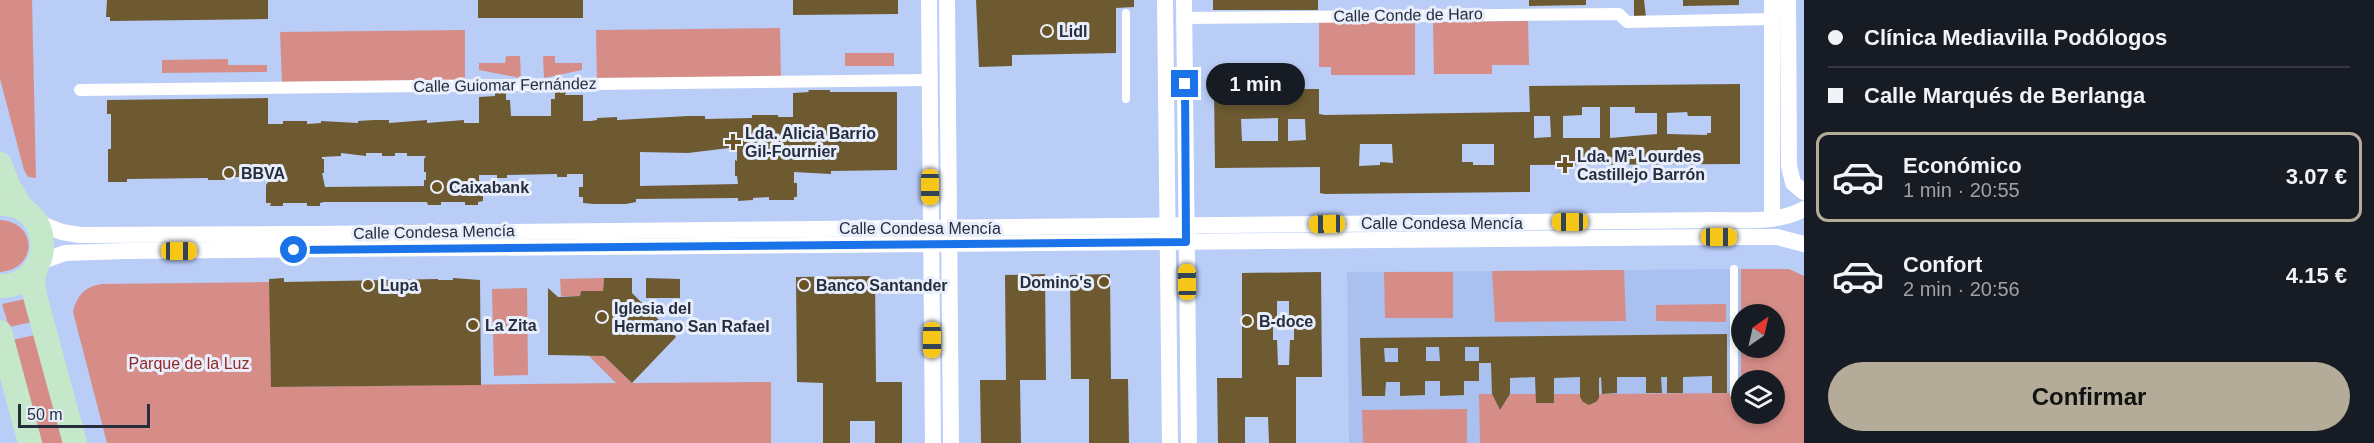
<!DOCTYPE html>
<html lang="es">
<head>
<meta charset="utf-8">
<style>
	:root { --surface:#171b24; --page:#20242c; --text:#f1f3f6; --muted:#9ea1a6; --line:#363941; --accent:#b4ab98 }
	body { margin:0; font-family:Helvetica,sans-serif; background:var(--page); color:var(--text); height:100vh; display:flex; flex-direction:column; font-size:22px; white-space:nowrap }
	* { box-sizing:border-box; margin:0 }
	p { font-size:20px; color:var(--muted) }
	.icon { flex:none; width:33px; height:33px; fill:none; stroke:currentColor; stroke-width:2; stroke-linecap:round; stroke-linejoin:round }
	.map { position:relative; flex:1; overflow:hidden }
	.panel { display:flex; flex-direction:column; background:var(--surface); width:570px }
	.panel>* { flex:none }
	.hud { display:grid; align-content:center; height:132px; padding:0 24px; background:var(--surface) }
	.needle { width:39px; rotate:34deg }
	.fabs { position:absolute; left:1731px; top:304px; display:grid; gap:12px }
	.fabs a { display:grid; place-items:center; width:54px; height:54px; border-radius:50%; background:var(--surface); box-shadow:0 3px 9px #0003; font-size:30px }
	.scale { position:absolute; left:18px; bottom:15px; width:132px; box-sizing:border-box; padding-left:6px; border:3px solid #262d3d; border-top:0; font-size:16px; line-height:21px; white-space:nowrap; color:#262d3d; -webkit-text-stroke:4px #e8eefb; paint-order:stroke }
	.end { position:absolute; width:27px; height:27px; margin:-14px; border:8px solid #1a73e8; background:#fff; box-shadow:0 0 0 3px #fff }
	.from { border-radius:50% }
	.bubble { position:absolute; height:42px; border-radius:21px; background:var(--surface); box-shadow:0 3px 9px #0003; font-size:20px; font-weight:600; line-height:42px; text-align:center }
	.car { position:absolute; width:18px; height:36px; margin:-18px -9px; border-radius:8px; box-shadow:0 0 4px 2px #0007; background:linear-gradient(#f5c518 24%,#345 0 40%,#f5c518 0 76%,#345 0 86%,#f5c518 0) }
	.hud b { display:flex; align-items:center; gap:21px; height:57px; font-size:22px }
	.hud b+b { border-top:2px solid var(--line) }
	.hud i { width:15px; height:15px; background:var(--text) }
	ul { padding:0; list-style:none }
	li { display:flex; align-items:center; gap:18px; height:90px; margin:0 12px 9px; padding:0 12px; border:3px solid transparent; border-radius:12px }
	li div { flex:1 }
	li b { display:block; font-size:22px }
	li em { font-style:normal; font-weight:600 }
	li.active { border-color:var(--accent) }
	li>.icon { width:54px; height:54px; stroke-width:1.5 }
	.button { display:flex; gap:12px; margin-top:auto; padding:12px 24px }
	.button a { flex:1; height:69px; border-radius:36px; background:var(--accent); color:#111; font-size:24px; font-weight:600; line-height:69px; text-align:center }
	main { display:flex; flex:1; min-height:0 }
	.map>svg:first-child { display:block }
</style>
</head>
<body>
<main>
<div class="map">
<svg width="1804" height="443" viewBox="0 0 1804 443">
	<rect width="100%" height="100%" fill="#b9cdf7"/>
	<polygon fill="#aac1f0" points="1741,269 1741,443 1349,443 1347,272"/>
	<g fill="#d68d87" fill-rule="evenodd">
		<polygon points="0,0 32,0 36,178 28,177 24,170 0,79"/>
		<polygon points="1528,21 1529,65 1492,65 1492,74 1434,74 1433,22"/>
		<polygon points="1319,22 1415,22 1415,75 1331,75 1331,67 1319,67"/>
		<polygon points="780,28 781,80 597,82 596,30"/>
		<polygon points="465,30 465,80 282,82 280,32"/>
		<rect x="845" y="53" width="49" height="13"/>
		<polygon points="506,56 520,56 521,78 479,70 479,63 505,63"/>
		<polygon points="543,56 555,56 555,63 582,63 582,70 544,78"/>
		<polygon points="228,59 228,65 267,65 267,72 162,73 162,60"/>
		<path d="M0,220c38,2 38,49 0,52z"/>
		<path d="M1741,269h48l15,7v167h-324l-1,-49h13l8,16 10,-16h26v9h18v-9h26l3,8 6,3 7,-3 3,-8 142,-1zM1742,315h32v33h-32zM1742,381h32v33h-32z"/>
		<polygon points="1624,270 1626,321 1495,322 1492,271"/>
		<polygon points="1384,272 1453,272 1453,318 1385,318"/>
		<polygon points="604,278 603,291 581,291 580,296 561,296 560,279"/>
		<path d="M270,282l1,105 345,-4 -28,-28 16,1 28,27 139,-1v61h-664l-34,-131c4,-16 11,-25 28,-28z"/>
		<polygon points="527,288 528,375 494,376 492,289"/>
		<polygon points="25,299 32,322 9,327 2,304"/>
		<polygon points="1726,304 1726,322 1656,321 1656,305"/>
		<polygon points="35,335 64,443 40,443 12,340"/>
		<polygon points="1467,409 1467,443 1363,443 1362,410"/>
	</g>
	<g fill="#6d5a31" fill-rule="evenodd">
		<polygon points="107,0 268,0 268,19 110,21 110,17 106,17"/>
		<rect x="478" y="0" width="105" height="18"/>
		<polygon points="793,0 898,0 898,14 793,15"/>
		<polygon points="976,0 1134,0 1134,7 1116,8 1116,53 1012,55 1012,66 979,67"/>
		<rect x="1213" y="0" width="105" height="10"/>
		<polygon points="1529,0 1586,0 1586,5 1529,6"/>
		<polygon points="1634,0 1644,0 1646,17 1634,18"/>
		<polygon points="1683,0 1739,0 1739,5 1683,6"/>
		<path d="M1740,84v80l-210,1v27l-205,2 -5,-1v-26l-105,1 -1,-79h105v25l6,1 205,-3 -1,-26zM1582,107h18v31h-37v-22l19,-1zM1610,107h25v6h22v21l-47,4zM1687,112l1,4h23v17h-4v2l-40,-1v-21zM1534,116h16l1,21 -17,1zM1278,118v23h-36l-1,-22zM1288,119h17l1,21 -18,1zM1360,144h32l1,19 -13,-1v3l-21,1zM1462,144h32v21h-21v-3h-11z"/>
		<path d="M808,90h22v2h67v78l-66,1v3l-37,-2v11h3v14h-3v3h-25v-3l-16,1v2l-15,1v-3l-102,1v3l-10,2h-32l-11,-1v-6h-4v-10h4v-13h-16v3h-10v-3l-50,1v3h-10v-3h-18v5l4,4v17l-5,1v3h-13v-3h-24v3h-13l-1,-3h-103l-4,1v3h-13v-3h-24v3h-13l1,-3h-5v-18l3,-4v-4h-44v3h-17v-2l-81,1v3h-19v-33h3v-35h-4v-14l161,-2v26h15v-3h24v3l14,-1v-2l37,2v-2l16,-1h15v3l38,-3v3l37,-3v3h15v-26l16,-1v-3h11v7h4l1,16h40v-17h4v-7h11l-1,3h18v26h8l6,-1v-2l20,-1v3l71,-4h17v3l47,-1v-3h26v2h15v-24l16,-1zM737,147v14l-2,-1v16h2l1,8 -98,2v-34l48,1zM341,153l25,3v-3h16v3h13v-3h12v3h19l-2,3v13h2v8h-2v6l-99,1 -3,-14h2v-14h-2v-2l19,-1z"/>
		<path d="M1321,272l1,105h-26v66h-27l-1,-26h-23v26h-27l-1,-65h25v-105zM1277,301h12v21l5,5v13h-4l-1,25h-11l-1,-25h-4v-13l4,-5z"/>
		<polygon points="1045,274 1046,380 1020,380 1021,443 981,443 980,380 1006,380 1005,275"/>
		<polygon points="1110,274 1111,379 1128,379 1129,443 1089,443 1089,379 1071,379 1070,275"/>
		<polygon points="875,276 876,382 902,382 902,443 875,443 875,421 850,421 850,443 823,443 823,383 797,382 796,277"/>
		<polygon points="284,278 284,282 438,279 438,280 453,280 453,278 480,280 481,385 271,387 269,279"/>
		<polygon points="604,278 632,278 632,293 676,337 632,383 604,356 548,355 548,288 558,297 580,296 581,291 603,291"/>
		<polygon points="646,278 680,279 680,298 646,298"/>
		<path d="M1727,334v59h-15v-17l-29,1v16h-16v-16h-6l1,16h-16v-16h-29v16l-15,1 -1,-17 -2,1v20l-3,4 -7,3 -6,-3 -3,-5v-20l-26,1v25h-18l-1,-26 -25,1v16l-10,16 -8,-16 -1,-31h-12v18h-15v14l-24,1v-15h-15v14l-25,1v-14h-14l-1,14h-23l-2,-58zM1426,347h13l1,14h-14zM1465,347h14v14h-14zM1384,348h14v14h-13z"/>
	</g>
	<g fill="none" stroke-linecap="round" stroke-linejoin="round">
		<g stroke="#fff" stroke-width="8">
			<polyline points="1126,13 1126,99"/>
			<polyline points="1734,269 1734,394"/>
		</g>
		<g stroke="#fff" stroke-width="12">
			<polyline points="1184,18 1619,14 1627,22 1772,19"/>
			<polyline points="80,90 930,80"/>
		</g>
		<g stroke="#fff" stroke-width="16">
			<polyline points="929,0 933,443"/>
			<polyline points="947,0 951,443"/>
			<polyline points="1165,0 1170,443"/>
			<polyline points="1184,0 1189,443"/>
			<polyline points="1788,0 1789,166 1793,183 1804,192"/>
			<polyline points="1772,219 1772,0"/>
			<path d="M36,222l26,10 18,3 228,-1 1410,-14c29,0 60,3 86,-11"/>
			<polyline points="40,262 65,253 125,251 1719,237 1777,237 1804,244"/>
		</g>
		<g stroke="#c6e8ca" stroke-width="24">
			<polyline points="0,164 8,185 22,209"/>
			<path d="M0,204c55,-2 57,82 0,82"/>
			<polyline points="36,268 33,280 35,296 75,443"/>
			<polyline points="0,332 30,443"/>
		</g>
	</g>
	<g fill="none" stroke-linecap="round" stroke-linejoin="round">
		<polyline stroke="#1a73e8" stroke-width="8" points="294,250 1186,242 1185,84"/>
	</g>
	<g fill="#6a5424" stroke="#e8eefb" stroke-width="2">
		<circle cx="1047" cy="31" r="6"/>
		<path d="M730 133h6v6h6v6h-6v6h-6v-6h-6v-6h6z"/>
		<path d="M1562 156h6v6h6v6h-6v6h-6v-6h-6v-6h6z"/>
		<circle cx="229" cy="173" r="6"/>
		<circle cx="437" cy="187" r="6"/>
		<circle cx="1104" cy="282" r="6"/>
		<circle cx="368" cy="285" r="6"/>
		<circle cx="804" cy="285" r="6"/>
		<circle cx="602" cy="317" r="6"/>
		<circle cx="1247" cy="321" r="6"/>
		<circle cx="473" cy="325" r="6"/>
	</g>
	<g text-anchor="middle" dominant-baseline="central" stroke-width="6" stroke-linejoin="round" paint-order="stroke">
		<g font-size="16" fill="#262d3d" stroke="#e8eefb">
			<text transform="translate(1408 15) rotate(-1)">Calle Conde de Haro</text>
			<text transform="translate(505 85) rotate(-1)">Calle Guiomar Fernández</text>
			<text x="1442" y="223">Calle Condesa Mencía</text>
			<text x="920" y="228">Calle Condesa Mencía</text>
			<text transform="translate(434 232) rotate(-1)">Calle Condesa Mencía</text>
		</g>
		<g font-size="16" font-weight="bold" fill="#262d3d" stroke="#e8eefb" text-anchor="start">
			<text x="1059" y="31">Lidl</text>
			<text x="745" y="133">Lda. Alicia Barrio<tspan x="745" dy="18">Gil-Fournier</tspan></text>
			<text x="1577" y="156">Lda. Mª Lourdes<tspan x="1577" dy="18">Castillejo Barrón</tspan></text>
			<text x="241" y="173">BBVA</text>
			<text x="449" y="187">Caixabank</text>
			<text x="1092" y="282" text-anchor="end">Domino's</text>
			<text x="380" y="285">Lupa</text>
			<text x="816" y="285">Banco Santander</text>
			<text x="614" y="308">Iglesia del<tspan x="614" dy="18">Hermano San Rafael</tspan></text>
			<text x="1259" y="321">B-doce</text>
			<text x="485" y="325">La Zita</text>
		</g>
		<g font-size="16" fill="#962828" stroke="#e8eefb">
			<text x="189" y="363">Parque de la Luz</text>
		</g>
	</g>
</svg>
<div class="fabs">
<a><svg class="needle" viewBox="-14 -14 28 28"><path d="M0-13l5 13h-10z" fill="#e53935"/><path d="M0 13l5-13h-10z" fill="#9ea1a6"/></svg></a>
<a><svg class="icon" aria-label="layers" viewBox="0 0 24 24"><path d="M12 4l9 5-9 5-9-5zM3 14l9 5 9-5"/></svg></a>
</div>
<div class="scale">50 m</div>
<i class="end from" style="left:294px;top:250px"></i>
<i class="end" style="left:1185px;top:84px"></i>
<div class="bubble" style="left:1206px;top:63px;width:99px">1 min</div>
<i class="car" style="left:930px;top:187px;rotate:180deg"></i>
<i class="car" style="left:1570px;top:222px;rotate:270deg"></i>
<i class="car" style="left:1327px;top:224px;rotate:269deg"></i>
<i class="car" style="left:1719px;top:237px;rotate:90deg"></i>
<i class="car" style="left:179px;top:251px;rotate:90deg"></i>
<i class="car" style="left:1187px;top:282px;rotate:359deg"></i>
<i class="car" style="left:932px;top:340px;rotate:180deg"></i>
</div>
<section class="panel">
<div class="hud">
<b><i class="from"></i>Clínica Mediavilla Podólogos</b>
<b><i></i>Calle Marqués de Berlanga</b>
</div>
<ul>
<li class="active"><svg class="icon" aria-label="car" viewBox="0 0 24 24"><path d="M5 17H2v-5l4-1 3-4h7l3 4 3 1v5h-3M9 17h6M6 11h13"/><circle cx="7" cy="17" r="2"/><circle cx="17" cy="17" r="2"/></svg><div><b>Económico</b><p>1 min · 20:55</p></div><em>3.07 €</em></li>
<li><svg class="icon" aria-label="car" viewBox="0 0 24 24"><path d="M5 17H2v-5l4-1 3-4h7l3 4 3 1v5h-3M9 17h6M6 11h13"/><circle cx="7" cy="17" r="2"/><circle cx="17" cy="17" r="2"/></svg><div><b>Confort</b><p>2 min · 20:56</p></div><em>4.15 €</em></li>
</ul>
<div class="button"><a>Confirmar</a></div>
</section>
</main>
</body>
</html>
